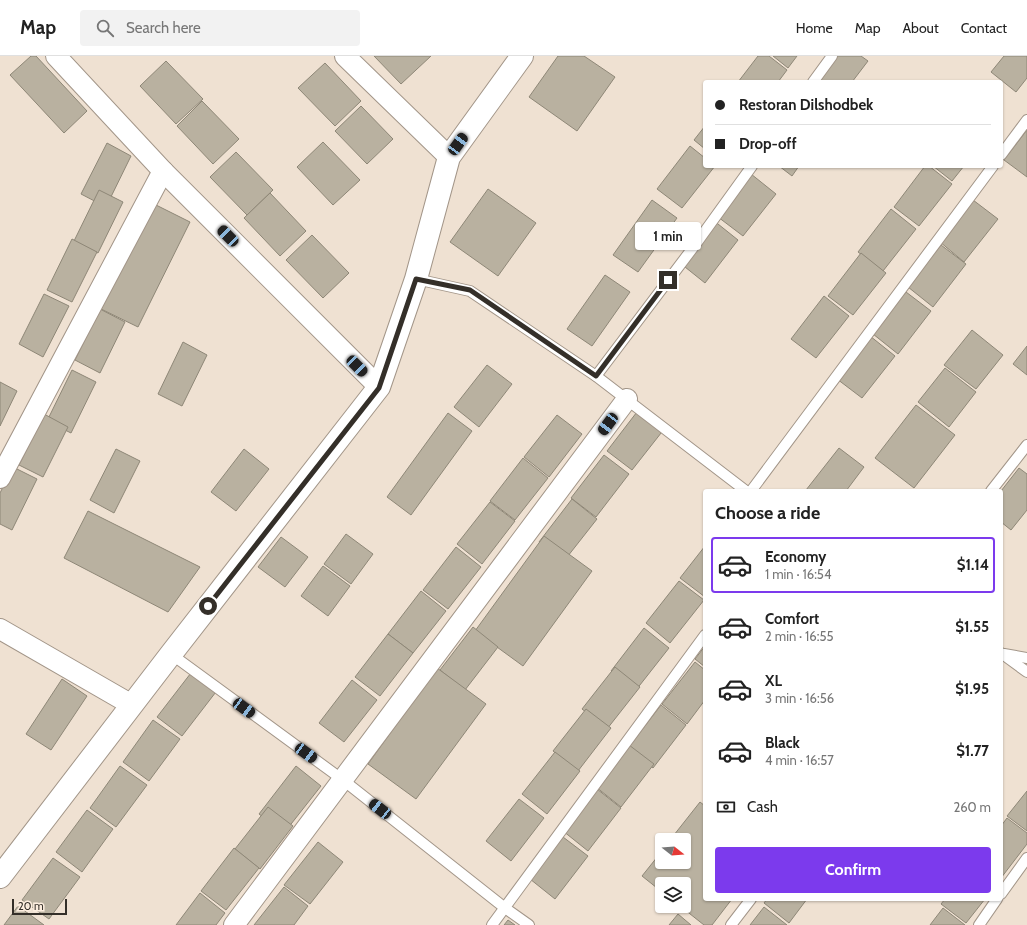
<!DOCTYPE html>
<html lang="en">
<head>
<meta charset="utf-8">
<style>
	:root { --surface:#fff; --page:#f2f2f2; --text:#222; --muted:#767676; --line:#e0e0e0; --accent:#7c3aed }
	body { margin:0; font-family:Cabin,sans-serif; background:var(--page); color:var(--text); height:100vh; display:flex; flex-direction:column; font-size:15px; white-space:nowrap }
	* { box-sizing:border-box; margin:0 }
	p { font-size:13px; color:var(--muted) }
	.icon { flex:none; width:22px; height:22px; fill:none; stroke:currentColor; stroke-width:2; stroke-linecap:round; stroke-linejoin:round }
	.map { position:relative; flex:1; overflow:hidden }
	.panel { position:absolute; left:703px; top:433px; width:300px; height:412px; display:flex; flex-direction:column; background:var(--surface); border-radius:4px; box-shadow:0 1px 3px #0004 }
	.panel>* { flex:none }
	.guide { position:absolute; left:703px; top:24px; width:300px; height:88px; border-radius:4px; box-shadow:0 1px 3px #0004; display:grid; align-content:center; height:88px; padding:0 12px; background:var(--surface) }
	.needle { width:26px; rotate:107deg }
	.tools { position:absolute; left:655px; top:777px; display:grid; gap:8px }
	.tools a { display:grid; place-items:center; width:36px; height:36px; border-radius:4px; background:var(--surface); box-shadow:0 1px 3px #0004; font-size:20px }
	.scale { position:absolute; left:12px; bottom:10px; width:55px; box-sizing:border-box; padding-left:4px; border:2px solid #342f29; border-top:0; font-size:11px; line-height:14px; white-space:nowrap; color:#342f29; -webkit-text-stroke:3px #fdeedf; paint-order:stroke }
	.end { position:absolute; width:18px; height:18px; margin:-9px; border:5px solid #342f29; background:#fff; box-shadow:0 0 0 2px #fff }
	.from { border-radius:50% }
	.bubble { position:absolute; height:28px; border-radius:4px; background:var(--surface); box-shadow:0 1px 3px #0004; font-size:13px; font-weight:800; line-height:28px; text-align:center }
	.car { position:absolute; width:12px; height:24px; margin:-12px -6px; border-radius:5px; box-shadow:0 0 3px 1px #0007; background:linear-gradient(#222 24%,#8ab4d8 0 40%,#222 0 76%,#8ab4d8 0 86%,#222 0) }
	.guide b { display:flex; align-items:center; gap:14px; height:38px; font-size:15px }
	.guide b+b { border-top:1px solid var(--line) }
	.guide i { width:10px; height:10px; background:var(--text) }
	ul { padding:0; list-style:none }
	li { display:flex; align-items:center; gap:12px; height:56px; margin:0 8px 6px; padding:0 4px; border:2px solid transparent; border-radius:4px }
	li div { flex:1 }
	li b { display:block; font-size:15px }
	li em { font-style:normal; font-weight:800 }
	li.active { border-color:var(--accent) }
	li>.icon { width:36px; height:36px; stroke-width:1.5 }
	h2 { padding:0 12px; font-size:18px; line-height:48px }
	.pay { display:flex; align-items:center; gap:10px; height:44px; padding:0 12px; font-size:15px }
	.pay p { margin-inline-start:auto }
	.action { display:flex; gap:8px; margin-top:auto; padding:8px 12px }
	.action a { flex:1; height:46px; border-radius:4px; background:var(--accent); color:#fff; font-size:16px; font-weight:800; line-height:46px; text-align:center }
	header { display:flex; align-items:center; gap:24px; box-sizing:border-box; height:56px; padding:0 20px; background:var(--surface); border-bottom:1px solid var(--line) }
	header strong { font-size:19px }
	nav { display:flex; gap:22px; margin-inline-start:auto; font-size:14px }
	.search { width:280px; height:36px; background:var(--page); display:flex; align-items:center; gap:10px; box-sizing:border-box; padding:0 14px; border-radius:4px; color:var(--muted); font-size:15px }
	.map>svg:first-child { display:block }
</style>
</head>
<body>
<header>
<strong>Map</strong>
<div class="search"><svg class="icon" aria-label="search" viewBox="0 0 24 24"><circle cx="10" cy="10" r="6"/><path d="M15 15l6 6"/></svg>Search here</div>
<nav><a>Home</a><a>Map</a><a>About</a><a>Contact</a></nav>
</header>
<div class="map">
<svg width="1027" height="869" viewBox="0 0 1027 869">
	<rect width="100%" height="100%" fill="#efe1d2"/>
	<g fill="#b9b1a0" stroke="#8e8777">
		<polygon points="31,0 36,0 87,55 64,77 10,19"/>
		<polygon points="374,0 431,0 401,28"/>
		<polygon points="558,0 584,0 615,21 577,75 529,41"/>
		<polygon points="758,0 769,0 787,14 778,26 738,26"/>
		<polygon points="773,0 797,0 788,12"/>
		<polygon points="832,0 861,0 868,5 852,26 812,26"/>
		<polygon points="1004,0 1027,0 1027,22 1016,36 991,16"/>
		<polygon points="166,5 203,43 176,68 140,30"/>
		<polygon points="325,7 361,45 335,70 298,32"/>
		<polygon points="202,45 239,83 213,108 177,70"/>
		<polygon points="361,50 393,83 367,108 335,75"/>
		<polygon points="705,70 705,93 694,84"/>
		<polygon points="1027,74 1027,121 1004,104"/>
		<polygon points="323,86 360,124 333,149 297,111"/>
		<polygon points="107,87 131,100 106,151 81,138"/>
		<polygon points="690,90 705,102 705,110 715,110 682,152 657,133"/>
		<polygon points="236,96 273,134 247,159 210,121"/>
		<polygon points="779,110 799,110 792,120"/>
		<polygon points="925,110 929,110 952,128 919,170 894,151"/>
		<polygon points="933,110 964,110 952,125"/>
		<polygon points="751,118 776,138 743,180 718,161"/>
		<polygon points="488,133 536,167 498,220 450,186"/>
		<polygon points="99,134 123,146 98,197 74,185"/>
		<polygon points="270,137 306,175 280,200 244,162"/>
		<polygon points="652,144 677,162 638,216 613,199"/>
		<polygon points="973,144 998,163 964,206 940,186"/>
		<polygon points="154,148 190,166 138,271 101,253"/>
		<polygon points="891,153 916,173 883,215 858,196"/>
		<polygon points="713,164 738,184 705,227 680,207"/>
		<polygon points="312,179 349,217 323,242 286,204"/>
		<polygon points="72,183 97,196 72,246 47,234"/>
		<polygon points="941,189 966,208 933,251 908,231"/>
		<polygon points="861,197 886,217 853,259 828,240"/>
		<polygon points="605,219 630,236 592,290 567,273"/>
		<polygon points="906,236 931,255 898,298 873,278"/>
		<polygon points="44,238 69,250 43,301 19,288"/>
		<polygon points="824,240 849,260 816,302 791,283"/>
		<polygon points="100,253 125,266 100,317 75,304"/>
		<polygon points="972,274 1003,299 976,333 944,309"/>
		<polygon points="870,280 895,300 862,342 837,323"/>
		<polygon points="183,286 207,299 182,350 158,338"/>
		<polygon points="1027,290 1027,319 1013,308"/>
		<polygon points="487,309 512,328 479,371 454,351"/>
		<polygon points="945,312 976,336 949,371 918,346"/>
		<polygon points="72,314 96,326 71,377 47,365"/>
		<polygon points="0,326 17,335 0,370"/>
		<polygon points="916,349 955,379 914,432 875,402"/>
		<polygon points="640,352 665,372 632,414 607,395"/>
		<polygon points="448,357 472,375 411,459 387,441"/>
		<polygon points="44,358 68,371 43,421 19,409"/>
		<polygon points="557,359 582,378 549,421 524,401"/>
		<polygon points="839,392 864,411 846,435 807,435 806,434"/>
		<polygon points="116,393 140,405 114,457 90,444"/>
		<polygon points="244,393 269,413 236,455 211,436"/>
		<polygon points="604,399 629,418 596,461 571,442"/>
		<polygon points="523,402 548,422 515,464 490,445"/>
		<polygon points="13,411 37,423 12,474 0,468 0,437"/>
		<polygon points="1019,412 1027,418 1027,454 1011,474 1001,466 1001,435"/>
		<polygon points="572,443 597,463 564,505 539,486"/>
		<polygon points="490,446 515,465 482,508 457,488"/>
		<polygon points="88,455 200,511 168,556 64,502"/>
		<polygon points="346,478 373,498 351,528 324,508"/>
		<polygon points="544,480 592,515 523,610 475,575"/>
		<polygon points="281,481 308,501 285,531 258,511"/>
		<polygon points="705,490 705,541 680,522"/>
		<polygon points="456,491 481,511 448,553 423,534"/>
		<polygon points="323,510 350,530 328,560 301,540"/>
		<polygon points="679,525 704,544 670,587 646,567"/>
		<polygon points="421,535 446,555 413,597 388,578"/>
		<polygon points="473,571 498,591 465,634 440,614"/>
		<polygon points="644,572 669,592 636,634 611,615"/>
		<polygon points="388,578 413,597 380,640 355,621"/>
		<polygon points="705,590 705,611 695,603"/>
		<polygon points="695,606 705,614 705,644 687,668 662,648"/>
		<polygon points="615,611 640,631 607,673 582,653"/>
		<polygon points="437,612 486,648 416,743 368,708"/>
		<polygon points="194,613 219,632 182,680 157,661"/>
		<polygon points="62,623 87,640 51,694 26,678"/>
		<polygon points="352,624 377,644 344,686 319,667"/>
		<polygon points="661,649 686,669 653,712 628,692"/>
		<polygon points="586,653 611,672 578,715 553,695"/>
		<polygon points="153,664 180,683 149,725 123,706"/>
		<polygon points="629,689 654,708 621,751 596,731"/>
		<polygon points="555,696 580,715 547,758 522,738"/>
		<polygon points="120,710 147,729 116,771 90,752"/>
		<polygon points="296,710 321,730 284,777 259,758"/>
		<polygon points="597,733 621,752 588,795 563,775"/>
		<polygon points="1027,735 1027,775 1007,760"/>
		<polygon points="519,743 544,762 511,805 486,785"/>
		<polygon points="700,746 705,750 705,843 732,843 712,869 704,869 680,850 684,850 684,828 662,828 662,836 642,820 662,795 662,806 684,806 684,784 670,784"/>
		<polygon points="268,751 293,770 260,813 235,793"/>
		<polygon points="87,754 113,773 82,816 56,796"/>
		<polygon points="1007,762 1027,777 1027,788 1001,822 1001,770"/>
		<polygon points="563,781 588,800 555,843 530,823"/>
		<polygon points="318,786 343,806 310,848 284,829"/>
		<polygon points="234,792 259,812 226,854 201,835"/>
		<polygon points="53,802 80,821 49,863 22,844"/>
		<polygon points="284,831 308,850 294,869 254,869"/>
		<polygon points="200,837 225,857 216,869 176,869"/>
		<polygon points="767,843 807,843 789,867 764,847"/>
		<polygon points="945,843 985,843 966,867 941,848"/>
		<polygon points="18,850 44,869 4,869"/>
		<polygon points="764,851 787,869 750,869"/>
		<polygon points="943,852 965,869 930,869"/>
		<polygon points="678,858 691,869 669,869"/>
		<polygon points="508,864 515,869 504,869"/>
	</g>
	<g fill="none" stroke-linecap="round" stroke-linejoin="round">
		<g stroke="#a29588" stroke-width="12">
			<g id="service">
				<polyline points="813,26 832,0"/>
				<polyline points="1001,99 1027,64"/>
				<polyline points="416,223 470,235 596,320 746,435"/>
				<polyline points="596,320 695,189 752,110"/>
				<polyline points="751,435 993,110"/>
				<polyline points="991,435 1027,389"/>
				<polyline points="1001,597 1027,616"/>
				<polyline points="171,598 343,724 505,852 529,869"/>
				<polyline points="1004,598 1027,602"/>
				<polyline points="1001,838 1027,802"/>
				<polyline points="492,869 705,579"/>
				<polyline points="731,869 751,843"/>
				<polyline points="979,869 997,843"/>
			</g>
		</g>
		<g stroke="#a29588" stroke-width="22">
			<g id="minor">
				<polyline points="56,0 163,115 379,331"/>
				<polyline points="345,0 449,101"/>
				<polyline points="0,422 163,115"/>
				<polyline points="0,573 132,649"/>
				<polyline points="234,869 627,343"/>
			</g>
		</g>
		<g stroke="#a29588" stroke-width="24">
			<polyline id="tertiary" points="0,821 171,598 379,331 416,223 449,101 522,0"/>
		</g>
		<use href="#service" stroke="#fff" stroke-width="10"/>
		<use href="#minor" stroke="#fff" stroke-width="20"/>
		<use href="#tertiary" stroke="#fff" stroke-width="22"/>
	</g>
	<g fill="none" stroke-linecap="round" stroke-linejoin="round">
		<polyline stroke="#342f29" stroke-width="5" points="208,550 379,332 416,223 470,234 596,320 668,224"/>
	</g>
</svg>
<div class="tools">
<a><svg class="needle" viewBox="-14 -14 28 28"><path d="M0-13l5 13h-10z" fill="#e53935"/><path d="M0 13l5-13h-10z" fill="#767676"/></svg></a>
<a><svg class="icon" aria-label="layers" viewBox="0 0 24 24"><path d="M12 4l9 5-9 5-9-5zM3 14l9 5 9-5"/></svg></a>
</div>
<div class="scale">20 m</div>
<i class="end from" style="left:208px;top:550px"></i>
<i class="end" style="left:668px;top:224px"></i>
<div class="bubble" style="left:635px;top:166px;width:66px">1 min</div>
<i class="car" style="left:458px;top:88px;rotate:36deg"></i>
<i class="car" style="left:228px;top:180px;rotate:315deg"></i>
<i class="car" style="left:357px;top:310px;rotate:135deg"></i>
<i class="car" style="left:608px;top:368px;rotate:217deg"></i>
<i class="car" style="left:244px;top:652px;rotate:126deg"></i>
<i class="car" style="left:306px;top:697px;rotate:126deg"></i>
<i class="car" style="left:380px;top:753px;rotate:308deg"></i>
<div class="guide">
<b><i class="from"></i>Restoran Dilshodbek</b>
<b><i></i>Drop-off</b>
</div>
<section class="panel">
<h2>Choose a ride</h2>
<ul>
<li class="active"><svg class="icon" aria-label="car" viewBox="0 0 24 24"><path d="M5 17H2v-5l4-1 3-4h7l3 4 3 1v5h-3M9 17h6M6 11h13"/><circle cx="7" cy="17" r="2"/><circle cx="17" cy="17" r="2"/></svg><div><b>Economy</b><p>1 min · 16:54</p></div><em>$1.14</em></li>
<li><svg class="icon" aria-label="car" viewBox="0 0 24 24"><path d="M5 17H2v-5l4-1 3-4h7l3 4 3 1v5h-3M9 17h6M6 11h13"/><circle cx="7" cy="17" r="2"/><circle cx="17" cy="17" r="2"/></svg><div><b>Comfort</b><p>2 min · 16:55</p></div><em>$1.55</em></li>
<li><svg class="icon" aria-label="car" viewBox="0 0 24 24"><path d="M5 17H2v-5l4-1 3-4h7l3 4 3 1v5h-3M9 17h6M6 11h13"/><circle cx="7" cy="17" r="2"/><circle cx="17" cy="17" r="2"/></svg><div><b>XL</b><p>3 min · 16:56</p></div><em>$1.95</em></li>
<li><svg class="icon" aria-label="car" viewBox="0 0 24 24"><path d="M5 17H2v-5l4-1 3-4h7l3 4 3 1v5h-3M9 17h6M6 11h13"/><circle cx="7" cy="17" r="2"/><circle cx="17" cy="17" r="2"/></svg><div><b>Black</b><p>4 min · 16:57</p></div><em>$1.77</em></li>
</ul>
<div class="pay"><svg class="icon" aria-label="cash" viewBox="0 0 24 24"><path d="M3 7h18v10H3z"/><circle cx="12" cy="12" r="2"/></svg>Cash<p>260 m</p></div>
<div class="action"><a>Confirm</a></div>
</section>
</div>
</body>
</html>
